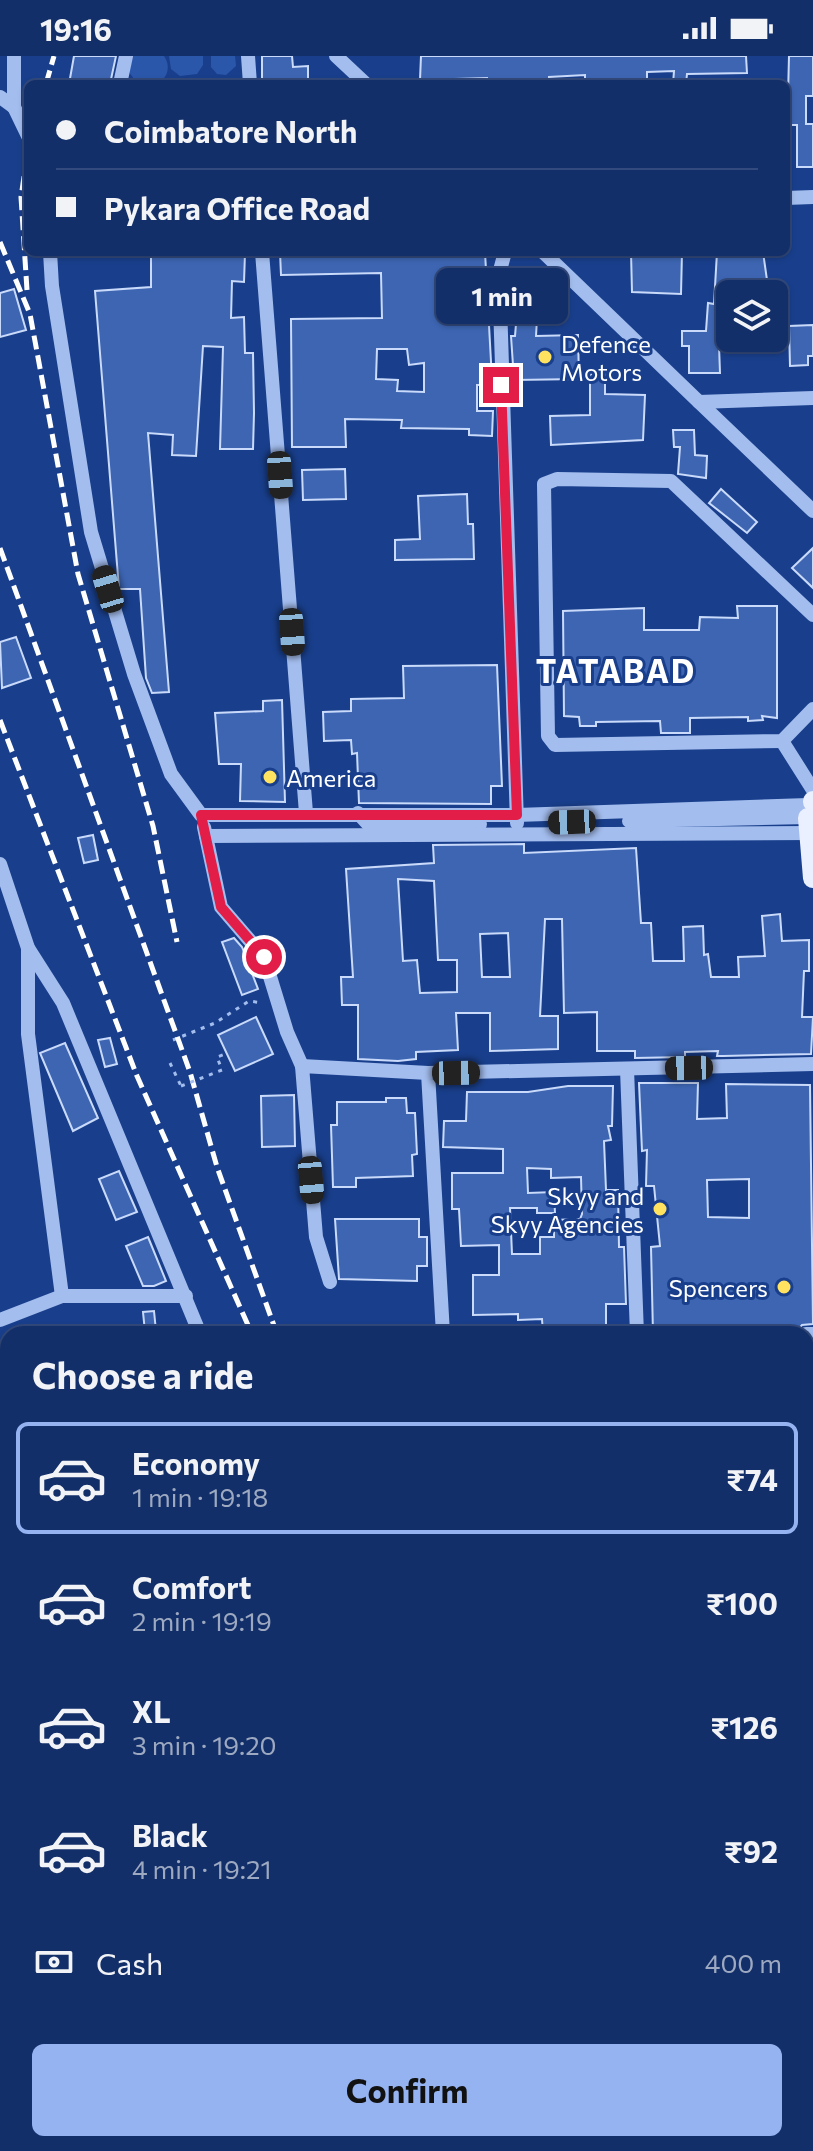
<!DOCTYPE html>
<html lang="en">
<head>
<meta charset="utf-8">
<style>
	:root { --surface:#132f69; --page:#203b71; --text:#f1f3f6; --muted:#9da9c0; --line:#324a7d; --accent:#95b2f1 }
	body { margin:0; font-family:Commissioner,sans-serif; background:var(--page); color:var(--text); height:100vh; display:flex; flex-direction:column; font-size:30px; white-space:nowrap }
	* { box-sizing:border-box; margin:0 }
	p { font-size:26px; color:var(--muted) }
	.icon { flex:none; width:44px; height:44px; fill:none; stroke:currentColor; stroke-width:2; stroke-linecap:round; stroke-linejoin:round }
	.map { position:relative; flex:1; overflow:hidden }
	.sheet { position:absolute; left:0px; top:1270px; width:814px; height:826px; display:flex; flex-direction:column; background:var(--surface); border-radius:24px 24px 0 0; box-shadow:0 2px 6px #0004,0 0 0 2px var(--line) }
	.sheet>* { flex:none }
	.banner { position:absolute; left:24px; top:24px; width:766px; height:176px; border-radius:12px; box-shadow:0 2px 6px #0004,0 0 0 2px var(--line); display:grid; align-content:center; height:176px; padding:0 32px; background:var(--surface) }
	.controls { position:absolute; left:716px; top:224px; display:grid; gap:16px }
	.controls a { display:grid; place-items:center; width:72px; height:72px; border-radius:12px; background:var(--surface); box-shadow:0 2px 6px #0004,0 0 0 2px var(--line); font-size:40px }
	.end { position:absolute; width:36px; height:36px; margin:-18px; border:10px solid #e11d48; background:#fff; box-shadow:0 0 0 4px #fff }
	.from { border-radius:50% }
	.bubble { position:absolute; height:56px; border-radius:12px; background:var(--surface); box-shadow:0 2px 6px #0004,0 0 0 2px var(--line); font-size:26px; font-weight:700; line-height:56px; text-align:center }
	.car { position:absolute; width:24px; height:48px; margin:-24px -12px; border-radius:10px; box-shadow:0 0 6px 2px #0007; background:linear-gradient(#222 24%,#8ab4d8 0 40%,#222 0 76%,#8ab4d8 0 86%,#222 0) }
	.banner b { display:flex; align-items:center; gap:28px; height:76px; font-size:30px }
	.banner b+b { border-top:2px solid var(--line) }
	.banner i { width:20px; height:20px; background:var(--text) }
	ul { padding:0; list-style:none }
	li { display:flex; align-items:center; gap:24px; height:112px; margin:0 16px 12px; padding:0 16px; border:4px solid transparent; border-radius:12px }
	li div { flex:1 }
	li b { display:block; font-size:30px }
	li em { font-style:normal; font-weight:700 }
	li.selected { border-color:var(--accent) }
	li>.icon { width:72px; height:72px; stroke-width:1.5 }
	h2 { padding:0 32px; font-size:36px; line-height:96px }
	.pay { display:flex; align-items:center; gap:20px; height:88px; padding:0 32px; font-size:30px }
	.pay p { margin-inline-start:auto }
	.primary-button { display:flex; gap:16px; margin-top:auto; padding:16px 32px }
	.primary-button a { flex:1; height:92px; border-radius:12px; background:var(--accent); color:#111; font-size:32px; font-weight:700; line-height:92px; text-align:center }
	.status { display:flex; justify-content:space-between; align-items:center; height:56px; padding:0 40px; background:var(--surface); direction:ltr }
	.status svg { height:22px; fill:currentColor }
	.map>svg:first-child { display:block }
</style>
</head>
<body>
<div class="status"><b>19:16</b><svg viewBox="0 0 49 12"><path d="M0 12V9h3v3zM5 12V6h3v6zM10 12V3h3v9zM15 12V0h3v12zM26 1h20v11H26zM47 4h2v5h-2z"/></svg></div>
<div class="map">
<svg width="813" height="2095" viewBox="0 0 813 2095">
	<rect width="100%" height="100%" fill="#193f8c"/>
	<g fill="#2b57aa">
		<path d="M132,0h32c7,10 4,21 -6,28l-22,-2 -7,-10z"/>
		<polygon points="169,0 203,0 203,9 197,18 180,20 171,13"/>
		<polygon points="211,0 235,0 236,10 226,19 217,18 211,11"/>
	</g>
	<g fill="#3d65b2" stroke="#c9dafa" stroke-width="2" fill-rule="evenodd">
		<polygon points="74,0 116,0 110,28 69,28"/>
		<polygon points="262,0 292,0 293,11 308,10 308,28 262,28"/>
		<polygon points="421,0 746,0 747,17 687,18 686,28 673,28 674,15 647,16 647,28 585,27 585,19 549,21 549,28 487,28 487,22 420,24"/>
		<polygon points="789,0 813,0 813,40 806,40 806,68 813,68 813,111 797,111 797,69 791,69 788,40"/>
		<polygon points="151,196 245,197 244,226 232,225 231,262 244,261 245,297 253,297 254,357 253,393 220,393 223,291 203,290 196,400 172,399 173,379 148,377 169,636 152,637 146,622 140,533 119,533 95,235 151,231"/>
		<path d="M280,196h205l7,128 -3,5h-12v26h16l-1,25 -23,-1v-6l-68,-1 1,-8 -57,-1 1,28h-54l-1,-128 91,-1 -1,-45 -100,2zM377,293h30l2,16 15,-2v29l-27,-1 1,-11 -22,-1z"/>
		<polygon points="631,196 682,196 681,238 632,236"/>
		<polygon points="717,196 763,196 769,238 730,238 724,288 719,289 720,317 689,317 689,290 682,290 682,275 706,275 708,247 714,248"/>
		<polygon points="14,233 26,274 0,281 0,237"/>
		<polygon points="518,244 538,245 536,280 578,279 579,323 514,324 511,280 515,280"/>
		<polygon points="813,269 813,300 808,300 808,309 790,310 789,270"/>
		<polygon points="590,318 605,318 605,338 645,339 643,384 551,389 550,360 590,359"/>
		<polygon points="673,374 694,374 695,399 707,400 706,422 678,418 680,391 674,391"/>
		<polygon points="345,413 346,443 303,444 302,414"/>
		<polygon points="721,433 757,466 747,477 709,447"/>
		<polygon points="467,438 468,468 473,468 474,503 395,504 395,484 420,483 418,440"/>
		<polygon points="813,492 813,532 792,512"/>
		<polygon points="737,550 777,550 777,662 762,660 763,664 748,665 748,661 690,662 690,677 661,677 660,665 596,666 596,670 580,670 579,661 564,660 563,555 644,552 644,574 699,574 700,561 738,562"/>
		<polygon points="16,581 31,622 2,632 0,586"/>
		<polygon points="497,609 502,730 491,730 491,748 359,747 357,697 352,698 351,684 324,685 323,656 351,655 351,643 404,642 403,610"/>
		<polygon points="282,644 285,746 240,745 241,708 219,708 215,657 263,655 263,645"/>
		<polygon points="93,779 98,804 84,807 78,782"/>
		<path d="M524,788v9l112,-5 5,75h10l2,38h31l-1,-34 20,-1 1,29 4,-1 3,23h28l-1,-20 27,-1 -3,-40 18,-2 2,27 27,-1v31h-5l-2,46h11l-2,37 -88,2h-6l1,-5 -33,1v5l-50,1v-7h-38v-39l-33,1 -2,-94h-17l-5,97h18v33l-68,2v-38h-34l2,37 -42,2v7l-18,2 -40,-2v-54h-16l-1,-28h12l-7,-108 88,-6 -1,-18zM398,823l36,2 4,79h19v32l-37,1 -3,-33 -14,1zM508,877l2,44h-28l-2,-43z"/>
		<polygon points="234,882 242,891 258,933 242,939 222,886"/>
		<polygon points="256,961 273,998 235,1015 218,979"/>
		<polygon points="110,982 117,1008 105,1011 98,984"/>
		<polygon points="65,987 98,1062 73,1075 40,997"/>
		<path d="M639,1027h59l-1,36 30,-1 -1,-34 84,1 3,239 -11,1 -5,6h-5v-4l-139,7 -2,-87 9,-1 -6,-60h-8l1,-36 -5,1zM749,1123v39l-41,-1 -1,-37z"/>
		<path d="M568,1030h45l-1,40h-4l3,14 -7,1 2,49h12l1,57h5l2,57h-20v30h-63l-1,-15 -24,1v-6l-45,1v-40h26v-30l-38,1 -2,-37h-7v-36h51v-24l-60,-2 1,-26h22l1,-29h61zM527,1112l24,1v9l30,-1 1,37 -2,5 -26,1v17h-14v17h-28l-2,-46h27v5h18l-1,-21 -26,1z"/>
		<polygon points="294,1039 295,1090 262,1091 261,1040"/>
		<polygon points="386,1042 406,1042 407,1057 415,1057 417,1098 412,1099 413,1120 356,1122 356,1131 333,1131 331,1069 337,1069 337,1046 386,1046"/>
		<polygon points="119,1115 137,1156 116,1164 99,1123"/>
		<polygon points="335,1163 419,1163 419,1181 427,1181 427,1210 417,1210 417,1225 339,1223"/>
		<polygon points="148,1181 166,1225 154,1230 143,1230 126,1190"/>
		<polygon points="154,1255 156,1275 145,1276 143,1256"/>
	</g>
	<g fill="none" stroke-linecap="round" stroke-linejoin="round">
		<g stroke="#a3bdee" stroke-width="3" stroke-dasharray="4 6" stroke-linecap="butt">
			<polyline points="173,984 215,967 249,945 263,947"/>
			<polyline points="170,1007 181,1030"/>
		</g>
		<g stroke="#a3bdee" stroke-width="14">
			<polyline points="14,0 14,51 28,80"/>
			<polyline points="248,0 250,28"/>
			<polyline points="336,0 366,28"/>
			<polyline points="120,28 126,0"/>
			<polyline points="0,41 14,51"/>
			<polyline points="786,142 813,141"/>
			<polyline points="50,196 52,230 91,476 134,618 171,718 201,759 517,759 808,749"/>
			<polyline points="262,196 306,757"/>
			<polyline points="505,196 499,218 517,767"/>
			<polyline points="543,196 699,346 813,342"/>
			<polyline points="699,346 813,455"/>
			<polyline points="813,559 671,425 557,423 544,428 548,680 555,689 782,685 813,653"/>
			<polyline points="782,685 813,734"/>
			<polyline points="358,757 369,769 480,768"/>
			<polyline points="629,765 808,761"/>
			<polyline points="204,771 221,851 264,901 287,976 302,1010"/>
			<polyline points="206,780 813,777"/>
			<polyline points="0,808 28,892 63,947 200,1278"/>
			<polyline points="627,1013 637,1278"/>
			<polyline points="330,1226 316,1181 302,1010 428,1017"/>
			<polyline points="62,1240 186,1240"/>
			<polyline points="0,1264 62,1240 28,978 28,892"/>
			<polyline points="443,1278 428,1017 813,1008"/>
			<polyline points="806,1278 813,1278"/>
			<polyline points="806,1308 813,1308"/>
			<polyline points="0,1343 8,1343"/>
			<polyline points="806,1526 812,1601"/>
			<polyline points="0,1555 8,1553"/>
			<polyline points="0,1716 8,1715"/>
			<polyline points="0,1740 8,1781"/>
			<polyline points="806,1843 813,1856"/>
			<polyline points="806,2029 813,2028"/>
		</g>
		<g stroke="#eaf0ff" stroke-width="20">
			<polyline points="813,746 813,745"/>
			<polyline points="808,762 813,822"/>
			<polyline points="806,1295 813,1295"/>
			<polyline points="0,1309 8,1308"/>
			<polyline points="0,1330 8,1329"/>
		</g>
		<g stroke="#fff" stroke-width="24">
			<polyline points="0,1829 8,1871"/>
			<polyline points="0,1979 8,2048"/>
			<polyline points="11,2088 11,2095"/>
			<polyline points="38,2088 39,2095"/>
		</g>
		<g stroke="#fff" stroke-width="5" stroke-dasharray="14 6" stroke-linecap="butt">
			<polyline points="46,28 54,0"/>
			<polyline points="0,186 30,258 78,518 153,770 177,886"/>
			<polyline points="27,234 21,141 28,94"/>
			<polyline points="0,492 190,1016 217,1111 277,1278"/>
			<polyline points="0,664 137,1020 252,1278"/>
			<polyline points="668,2088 671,2095"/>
		</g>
		<polyline stroke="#a3bdee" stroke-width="3" stroke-dasharray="4 6" stroke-linecap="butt" points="181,1030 222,1014 217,1001 228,997"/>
	</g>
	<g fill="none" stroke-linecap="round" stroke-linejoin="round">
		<polyline stroke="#e11d48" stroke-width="10" points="264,901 221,851 201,759 517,759 501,329"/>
	</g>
	<g fill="#ffe260" stroke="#193f8c" stroke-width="3">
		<circle cx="545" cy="301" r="8"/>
		<circle cx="270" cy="721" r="8"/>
		<circle cx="660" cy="1153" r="8"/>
		<circle cx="784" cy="1231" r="8"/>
	</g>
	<g text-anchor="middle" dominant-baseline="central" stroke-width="6" stroke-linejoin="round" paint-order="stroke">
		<g font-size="24" fill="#fff" stroke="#193f8c" text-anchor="start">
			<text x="561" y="287">Defence<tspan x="561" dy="28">Motors</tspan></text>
			<text x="286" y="721">America</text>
			<text x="644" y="1139" text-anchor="end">Skyy and<tspan x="644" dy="28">Skyy Agencies</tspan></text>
			<text x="768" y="1231" text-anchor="end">Spencers</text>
		</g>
		<g font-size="32" font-weight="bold" letter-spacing="2" fill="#fff" stroke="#193f8c">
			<text x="616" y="614">TATABAD</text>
		</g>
	</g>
</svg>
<div class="controls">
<a><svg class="icon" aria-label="layers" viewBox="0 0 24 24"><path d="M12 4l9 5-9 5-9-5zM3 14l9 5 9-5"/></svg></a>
</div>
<i class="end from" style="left:264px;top:901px"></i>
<i class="end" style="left:501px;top:329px"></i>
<div class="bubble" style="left:436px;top:212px;width:132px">1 min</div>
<i class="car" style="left:280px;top:419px;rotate:176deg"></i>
<i class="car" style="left:108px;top:533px;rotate:343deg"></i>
<i class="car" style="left:292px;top:576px;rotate:176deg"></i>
<i class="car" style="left:572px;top:766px;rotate:268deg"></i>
<i class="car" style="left:689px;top:1012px;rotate:269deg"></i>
<i class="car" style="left:456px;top:1017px;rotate:89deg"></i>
<i class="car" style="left:311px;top:1124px;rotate:175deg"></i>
<div class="banner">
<b><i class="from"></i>Coimbatore North</b>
<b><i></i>Pykara Office Road</b>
</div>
<section class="sheet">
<h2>Choose a ride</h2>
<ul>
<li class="selected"><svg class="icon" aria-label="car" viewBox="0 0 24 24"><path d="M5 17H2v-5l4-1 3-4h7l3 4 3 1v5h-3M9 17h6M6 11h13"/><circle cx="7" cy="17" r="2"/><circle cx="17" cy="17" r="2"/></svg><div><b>Economy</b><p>1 min · 19:18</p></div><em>₹74</em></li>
<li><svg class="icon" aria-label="car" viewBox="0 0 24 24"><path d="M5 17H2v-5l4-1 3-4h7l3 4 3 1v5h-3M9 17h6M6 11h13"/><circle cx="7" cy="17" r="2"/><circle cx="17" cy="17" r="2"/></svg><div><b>Comfort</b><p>2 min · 19:19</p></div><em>₹100</em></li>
<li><svg class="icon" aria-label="car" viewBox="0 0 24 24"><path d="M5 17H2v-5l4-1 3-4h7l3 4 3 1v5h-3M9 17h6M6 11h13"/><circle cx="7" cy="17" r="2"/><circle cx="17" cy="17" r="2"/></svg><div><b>XL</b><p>3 min · 19:20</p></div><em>₹126</em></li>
<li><svg class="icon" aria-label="car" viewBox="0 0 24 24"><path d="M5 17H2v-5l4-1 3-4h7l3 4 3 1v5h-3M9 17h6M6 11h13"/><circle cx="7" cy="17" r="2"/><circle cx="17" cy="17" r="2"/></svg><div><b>Black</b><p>4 min · 19:21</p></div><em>₹92</em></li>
</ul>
<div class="pay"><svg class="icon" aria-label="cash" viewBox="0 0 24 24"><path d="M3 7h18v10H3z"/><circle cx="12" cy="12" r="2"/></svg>Cash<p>400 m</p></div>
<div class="primary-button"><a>Confirm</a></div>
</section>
</div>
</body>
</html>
